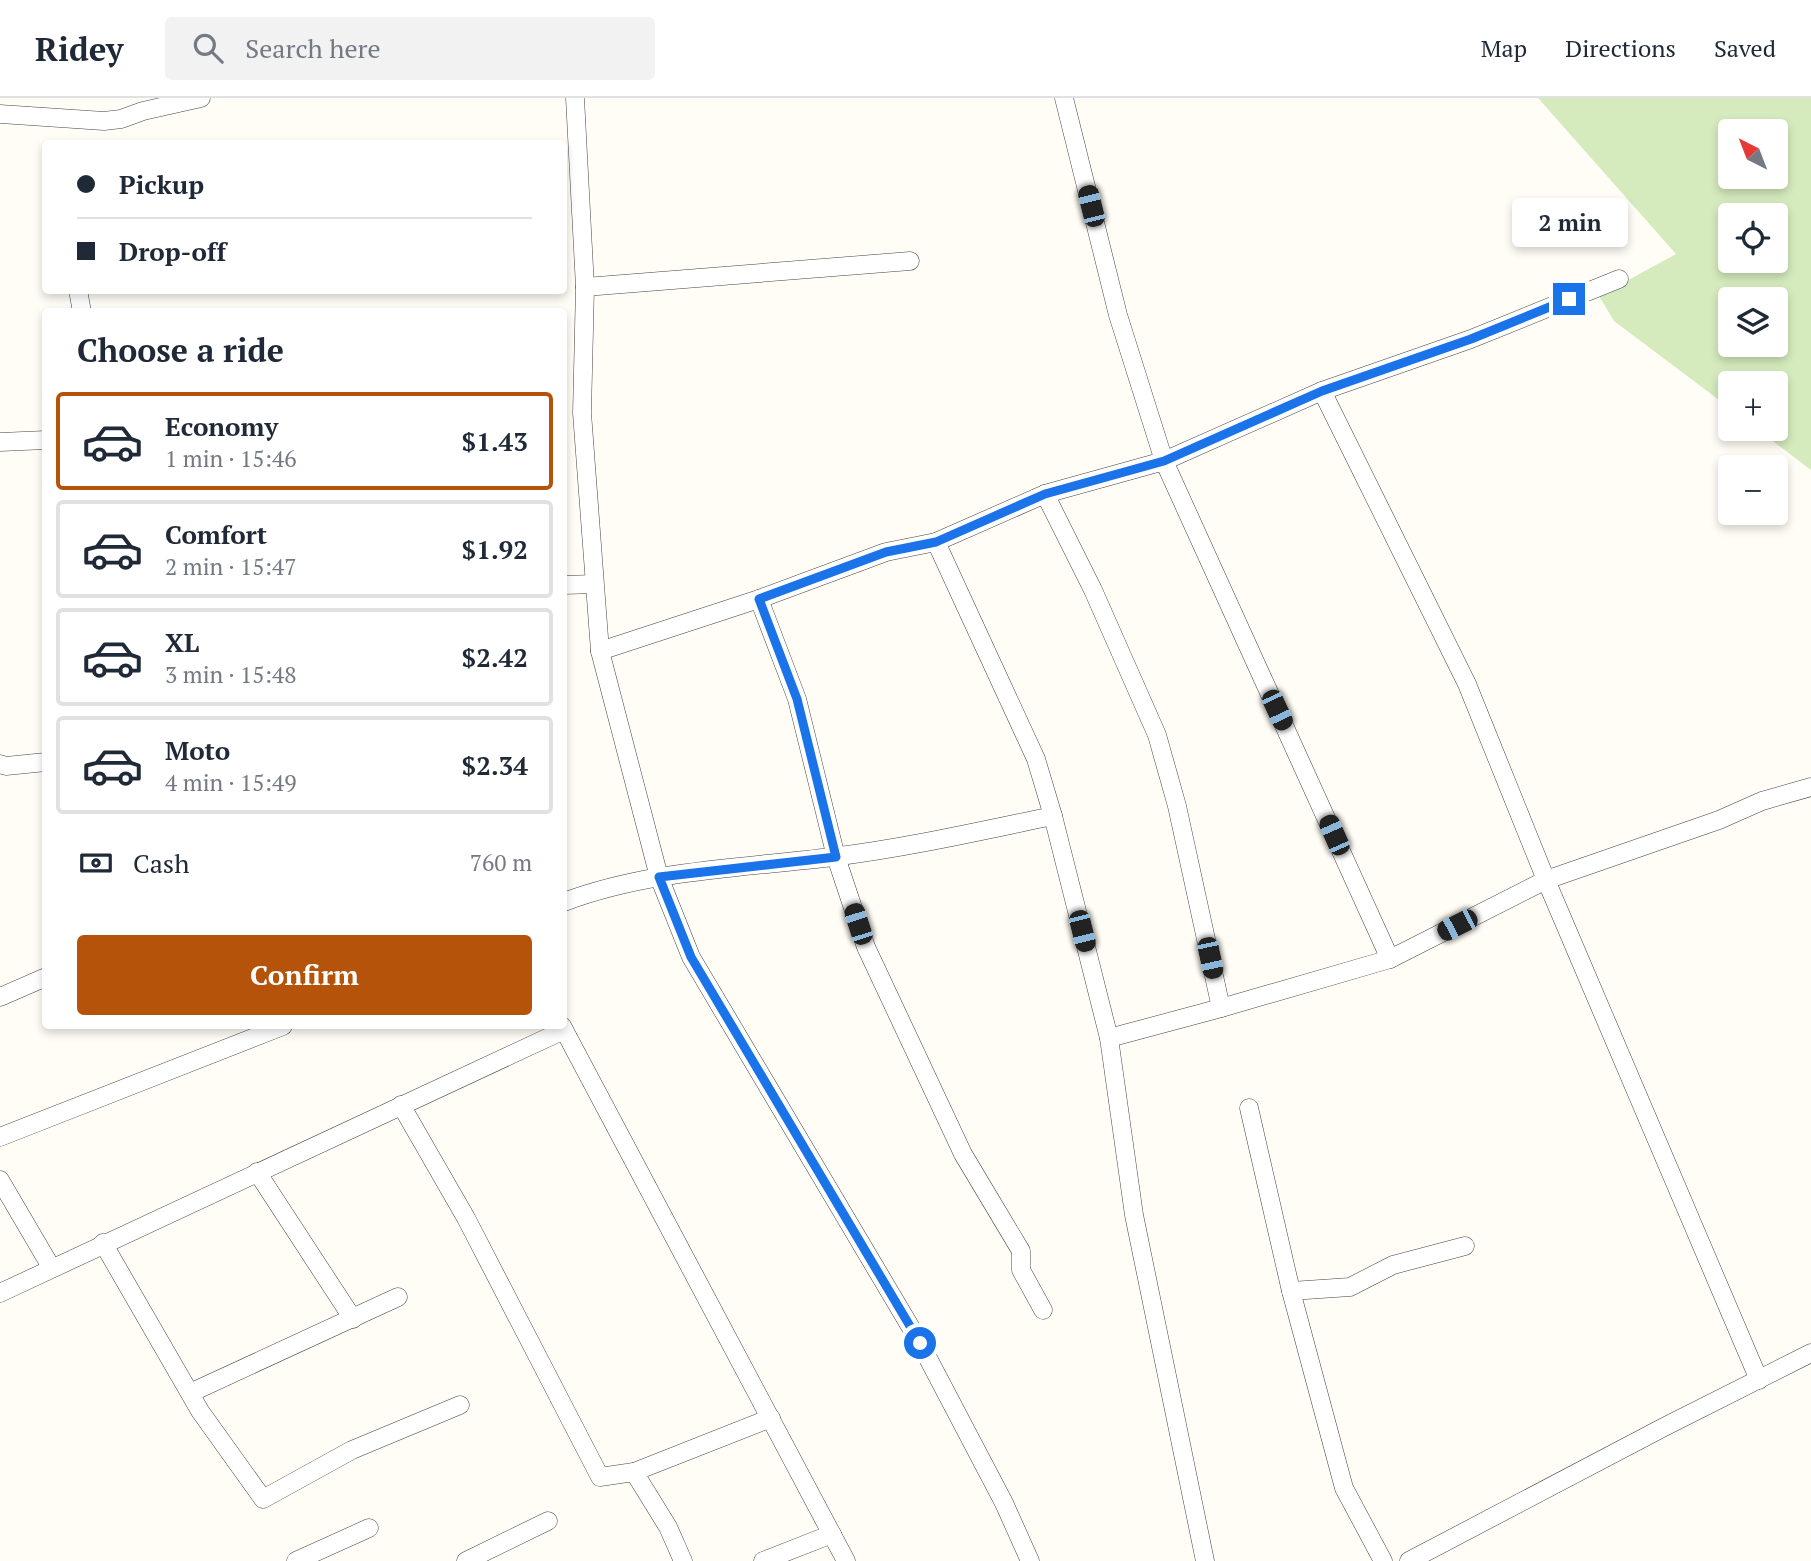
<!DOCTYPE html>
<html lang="en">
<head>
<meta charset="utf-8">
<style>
	:root { --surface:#fff; --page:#f2f2f3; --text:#1f2937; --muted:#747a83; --line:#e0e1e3; --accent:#b45309 }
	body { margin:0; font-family:"PT Serif",serif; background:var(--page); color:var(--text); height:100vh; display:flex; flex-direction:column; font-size:26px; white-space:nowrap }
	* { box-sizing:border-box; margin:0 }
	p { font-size:23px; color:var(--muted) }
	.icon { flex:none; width:38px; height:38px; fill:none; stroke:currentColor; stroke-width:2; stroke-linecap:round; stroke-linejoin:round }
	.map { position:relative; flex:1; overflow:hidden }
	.drawer { position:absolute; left:42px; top:210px; width:525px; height:721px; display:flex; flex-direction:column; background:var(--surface); border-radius:7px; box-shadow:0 4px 10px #0003 }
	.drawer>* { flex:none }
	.guide { position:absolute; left:42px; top:42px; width:525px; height:154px; border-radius:7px; box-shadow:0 4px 10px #0003; display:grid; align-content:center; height:154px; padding:0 35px; background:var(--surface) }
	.needle { width:46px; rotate:318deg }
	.controls { position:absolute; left:1718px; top:21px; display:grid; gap:14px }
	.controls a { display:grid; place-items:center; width:70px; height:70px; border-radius:7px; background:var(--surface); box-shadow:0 4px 10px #0003; font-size:35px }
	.end { position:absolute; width:32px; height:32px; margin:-16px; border:9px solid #1a73e8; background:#fff; box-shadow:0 0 0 4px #fff }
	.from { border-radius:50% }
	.bubble { position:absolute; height:49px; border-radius:7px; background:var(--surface); box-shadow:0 4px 10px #0003; font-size:23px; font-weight:800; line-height:49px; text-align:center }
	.car { position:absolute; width:21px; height:42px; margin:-21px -10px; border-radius:9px; box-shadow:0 0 5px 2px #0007; background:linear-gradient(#222 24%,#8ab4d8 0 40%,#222 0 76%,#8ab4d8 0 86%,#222 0) }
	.guide b { display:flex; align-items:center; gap:24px; height:66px; font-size:26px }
	.guide b+b { border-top:2px solid var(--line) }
	.guide i { width:18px; height:18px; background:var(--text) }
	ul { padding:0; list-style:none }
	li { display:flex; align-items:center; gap:21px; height:98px; margin:0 14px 10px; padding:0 21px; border:4px solid var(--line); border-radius:7px }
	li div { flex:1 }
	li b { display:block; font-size:26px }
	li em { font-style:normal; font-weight:800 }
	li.selected { border-color:var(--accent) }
	li>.icon { width:63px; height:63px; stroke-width:1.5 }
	h2 { padding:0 35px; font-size:32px; line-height:84px }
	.pay { display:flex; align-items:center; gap:18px; height:77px; padding:0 35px; font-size:26px }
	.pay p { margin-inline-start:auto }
	.primary-button { display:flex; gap:14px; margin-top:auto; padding:14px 35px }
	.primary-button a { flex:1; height:80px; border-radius:7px; background:var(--accent); color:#fff; font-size:28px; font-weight:800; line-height:80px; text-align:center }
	header { display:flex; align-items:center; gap:42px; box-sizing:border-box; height:98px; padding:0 35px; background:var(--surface); border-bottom:2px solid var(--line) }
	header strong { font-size:33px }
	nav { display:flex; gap:38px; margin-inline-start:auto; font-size:24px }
	.search { width:490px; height:63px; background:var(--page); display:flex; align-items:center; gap:18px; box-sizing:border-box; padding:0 24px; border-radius:7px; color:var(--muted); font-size:26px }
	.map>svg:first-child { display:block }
</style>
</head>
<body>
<header>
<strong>Ridey</strong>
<div class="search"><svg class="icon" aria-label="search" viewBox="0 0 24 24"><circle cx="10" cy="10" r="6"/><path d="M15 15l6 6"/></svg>Search here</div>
<nav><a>Map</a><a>Directions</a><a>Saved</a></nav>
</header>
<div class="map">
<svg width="1811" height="1463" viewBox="0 0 1811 1463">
	<rect width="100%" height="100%" fill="#fffdf5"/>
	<path fill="#d5ebbd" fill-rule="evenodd" d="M1538,0h273v372l-54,-41h19v-46h-45v26l-117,-88 -15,-25 77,-42zM1731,33h45v46h-45zM1731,117h45v46h-45zM1731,201h45v46h-45z"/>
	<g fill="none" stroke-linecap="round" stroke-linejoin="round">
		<g stroke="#444" stroke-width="19">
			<g id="street">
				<polyline points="575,0 585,189 582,315 600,553 659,779 691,859 920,1245 1004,1405 1030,1463"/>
				<polyline points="1064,0 1118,217 1164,363 1390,861"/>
				<polyline points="0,16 104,23 121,21 143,13 201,0"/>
				<polyline points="585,189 910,163"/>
				<polyline points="78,192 82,214"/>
				<polyline points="1322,293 1467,586 1546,782 1759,1282"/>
				<polyline points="0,344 46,342"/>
				<polyline points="1045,396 1093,492 1157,637 1177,708 1221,910"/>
				<polyline points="936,444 1036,661 1053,718 1109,940 1134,1117 1205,1463"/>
				<polyline points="564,487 594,486"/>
				<polyline points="759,501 797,601 836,759 866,849 963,1056 1021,1153 1021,1172 1043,1212"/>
				<polyline points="600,553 759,501 886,454 936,444 1045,396 1164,363 1322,293 1471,241 1619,181"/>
				<polyline points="0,666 6,668 46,664"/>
				<path d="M564,804c85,-32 178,-34 268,-45 74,-9 148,-26 221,-41"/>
				<polyline points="0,899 46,879"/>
				<polyline points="562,928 846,1463"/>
				<polyline points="1109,940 1221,910 1390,861 1546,782 1719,722 1762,703 1811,689"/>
				<polyline points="401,1007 466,1120 600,1379 634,1374 668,1429 683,1463"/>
				<polyline points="1249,1010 1291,1193 1344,1390 1383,1463"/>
				<polyline points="0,1039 283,928"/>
				<polyline points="257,1074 353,1221"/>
				<polyline points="0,1082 51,1169"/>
				<polyline points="103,1145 200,1313 263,1401 352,1352 460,1307"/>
				<polyline points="1291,1193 1350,1189 1393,1167 1465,1148"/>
				<polyline points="0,1195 564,932"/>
				<polyline points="190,1295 398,1199"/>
				<polyline points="634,1374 771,1320"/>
				<polyline points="296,1463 369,1430"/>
				<polyline points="466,1463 548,1423"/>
				<polyline points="763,1463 832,1436"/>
				<polyline points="1409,1463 1666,1328 1811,1255"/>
			</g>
		</g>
		<use href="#street" stroke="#fff" stroke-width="18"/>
	</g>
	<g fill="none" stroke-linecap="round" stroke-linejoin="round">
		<polyline stroke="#1a73e8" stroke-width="9" points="920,1245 691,859 659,779 836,759 797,601 759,501 886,454 936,444 1045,396 1164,363 1322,293 1471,241 1569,201"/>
	</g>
</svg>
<div class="controls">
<a><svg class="needle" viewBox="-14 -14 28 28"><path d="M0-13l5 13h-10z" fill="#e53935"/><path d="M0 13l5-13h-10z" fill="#747a83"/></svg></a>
<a><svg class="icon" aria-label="locate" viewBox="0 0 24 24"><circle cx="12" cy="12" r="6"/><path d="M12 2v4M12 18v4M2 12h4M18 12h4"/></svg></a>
<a><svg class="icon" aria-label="layers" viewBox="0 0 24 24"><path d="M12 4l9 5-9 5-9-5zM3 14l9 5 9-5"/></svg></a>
<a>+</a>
<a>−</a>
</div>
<i class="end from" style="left:920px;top:1245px"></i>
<i class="end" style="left:1569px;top:201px"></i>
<div class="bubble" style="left:1512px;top:100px;width:116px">2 min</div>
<i class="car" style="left:1091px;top:108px;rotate:346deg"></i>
<i class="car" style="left:1277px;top:612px;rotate:155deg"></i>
<i class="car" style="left:1334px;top:737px;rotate:336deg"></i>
<i class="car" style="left:858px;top:826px;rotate:342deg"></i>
<i class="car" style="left:1457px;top:827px;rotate:243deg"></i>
<i class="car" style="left:1082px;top:833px;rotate:166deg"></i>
<i class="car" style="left:1210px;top:860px;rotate:168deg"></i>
<div class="guide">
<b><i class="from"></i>Pickup</b>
<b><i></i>Drop-off</b>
</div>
<section class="drawer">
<h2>Choose a ride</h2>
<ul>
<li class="selected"><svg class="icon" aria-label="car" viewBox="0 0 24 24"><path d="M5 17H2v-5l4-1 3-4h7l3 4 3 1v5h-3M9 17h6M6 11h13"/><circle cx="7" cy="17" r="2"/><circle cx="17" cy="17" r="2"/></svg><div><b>Economy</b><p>1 min · 15:46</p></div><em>$1.43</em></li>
<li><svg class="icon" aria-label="car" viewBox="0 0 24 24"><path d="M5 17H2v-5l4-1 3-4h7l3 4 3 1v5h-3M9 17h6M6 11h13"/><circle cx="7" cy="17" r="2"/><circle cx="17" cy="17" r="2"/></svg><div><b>Comfort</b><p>2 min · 15:47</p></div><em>$1.92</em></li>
<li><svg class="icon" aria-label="car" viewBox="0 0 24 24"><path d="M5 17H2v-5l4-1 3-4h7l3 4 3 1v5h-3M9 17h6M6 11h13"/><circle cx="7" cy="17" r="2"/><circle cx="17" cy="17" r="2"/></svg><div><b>XL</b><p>3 min · 15:48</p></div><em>$2.42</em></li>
<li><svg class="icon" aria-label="car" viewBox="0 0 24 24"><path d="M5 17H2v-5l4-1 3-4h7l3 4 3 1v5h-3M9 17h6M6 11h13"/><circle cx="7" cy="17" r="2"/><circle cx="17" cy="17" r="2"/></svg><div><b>Moto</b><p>4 min · 15:49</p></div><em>$2.34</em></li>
</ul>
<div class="pay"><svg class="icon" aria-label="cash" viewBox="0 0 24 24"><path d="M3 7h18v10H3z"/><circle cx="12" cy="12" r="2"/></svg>Cash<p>760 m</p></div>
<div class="primary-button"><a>Confirm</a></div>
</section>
</div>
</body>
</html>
